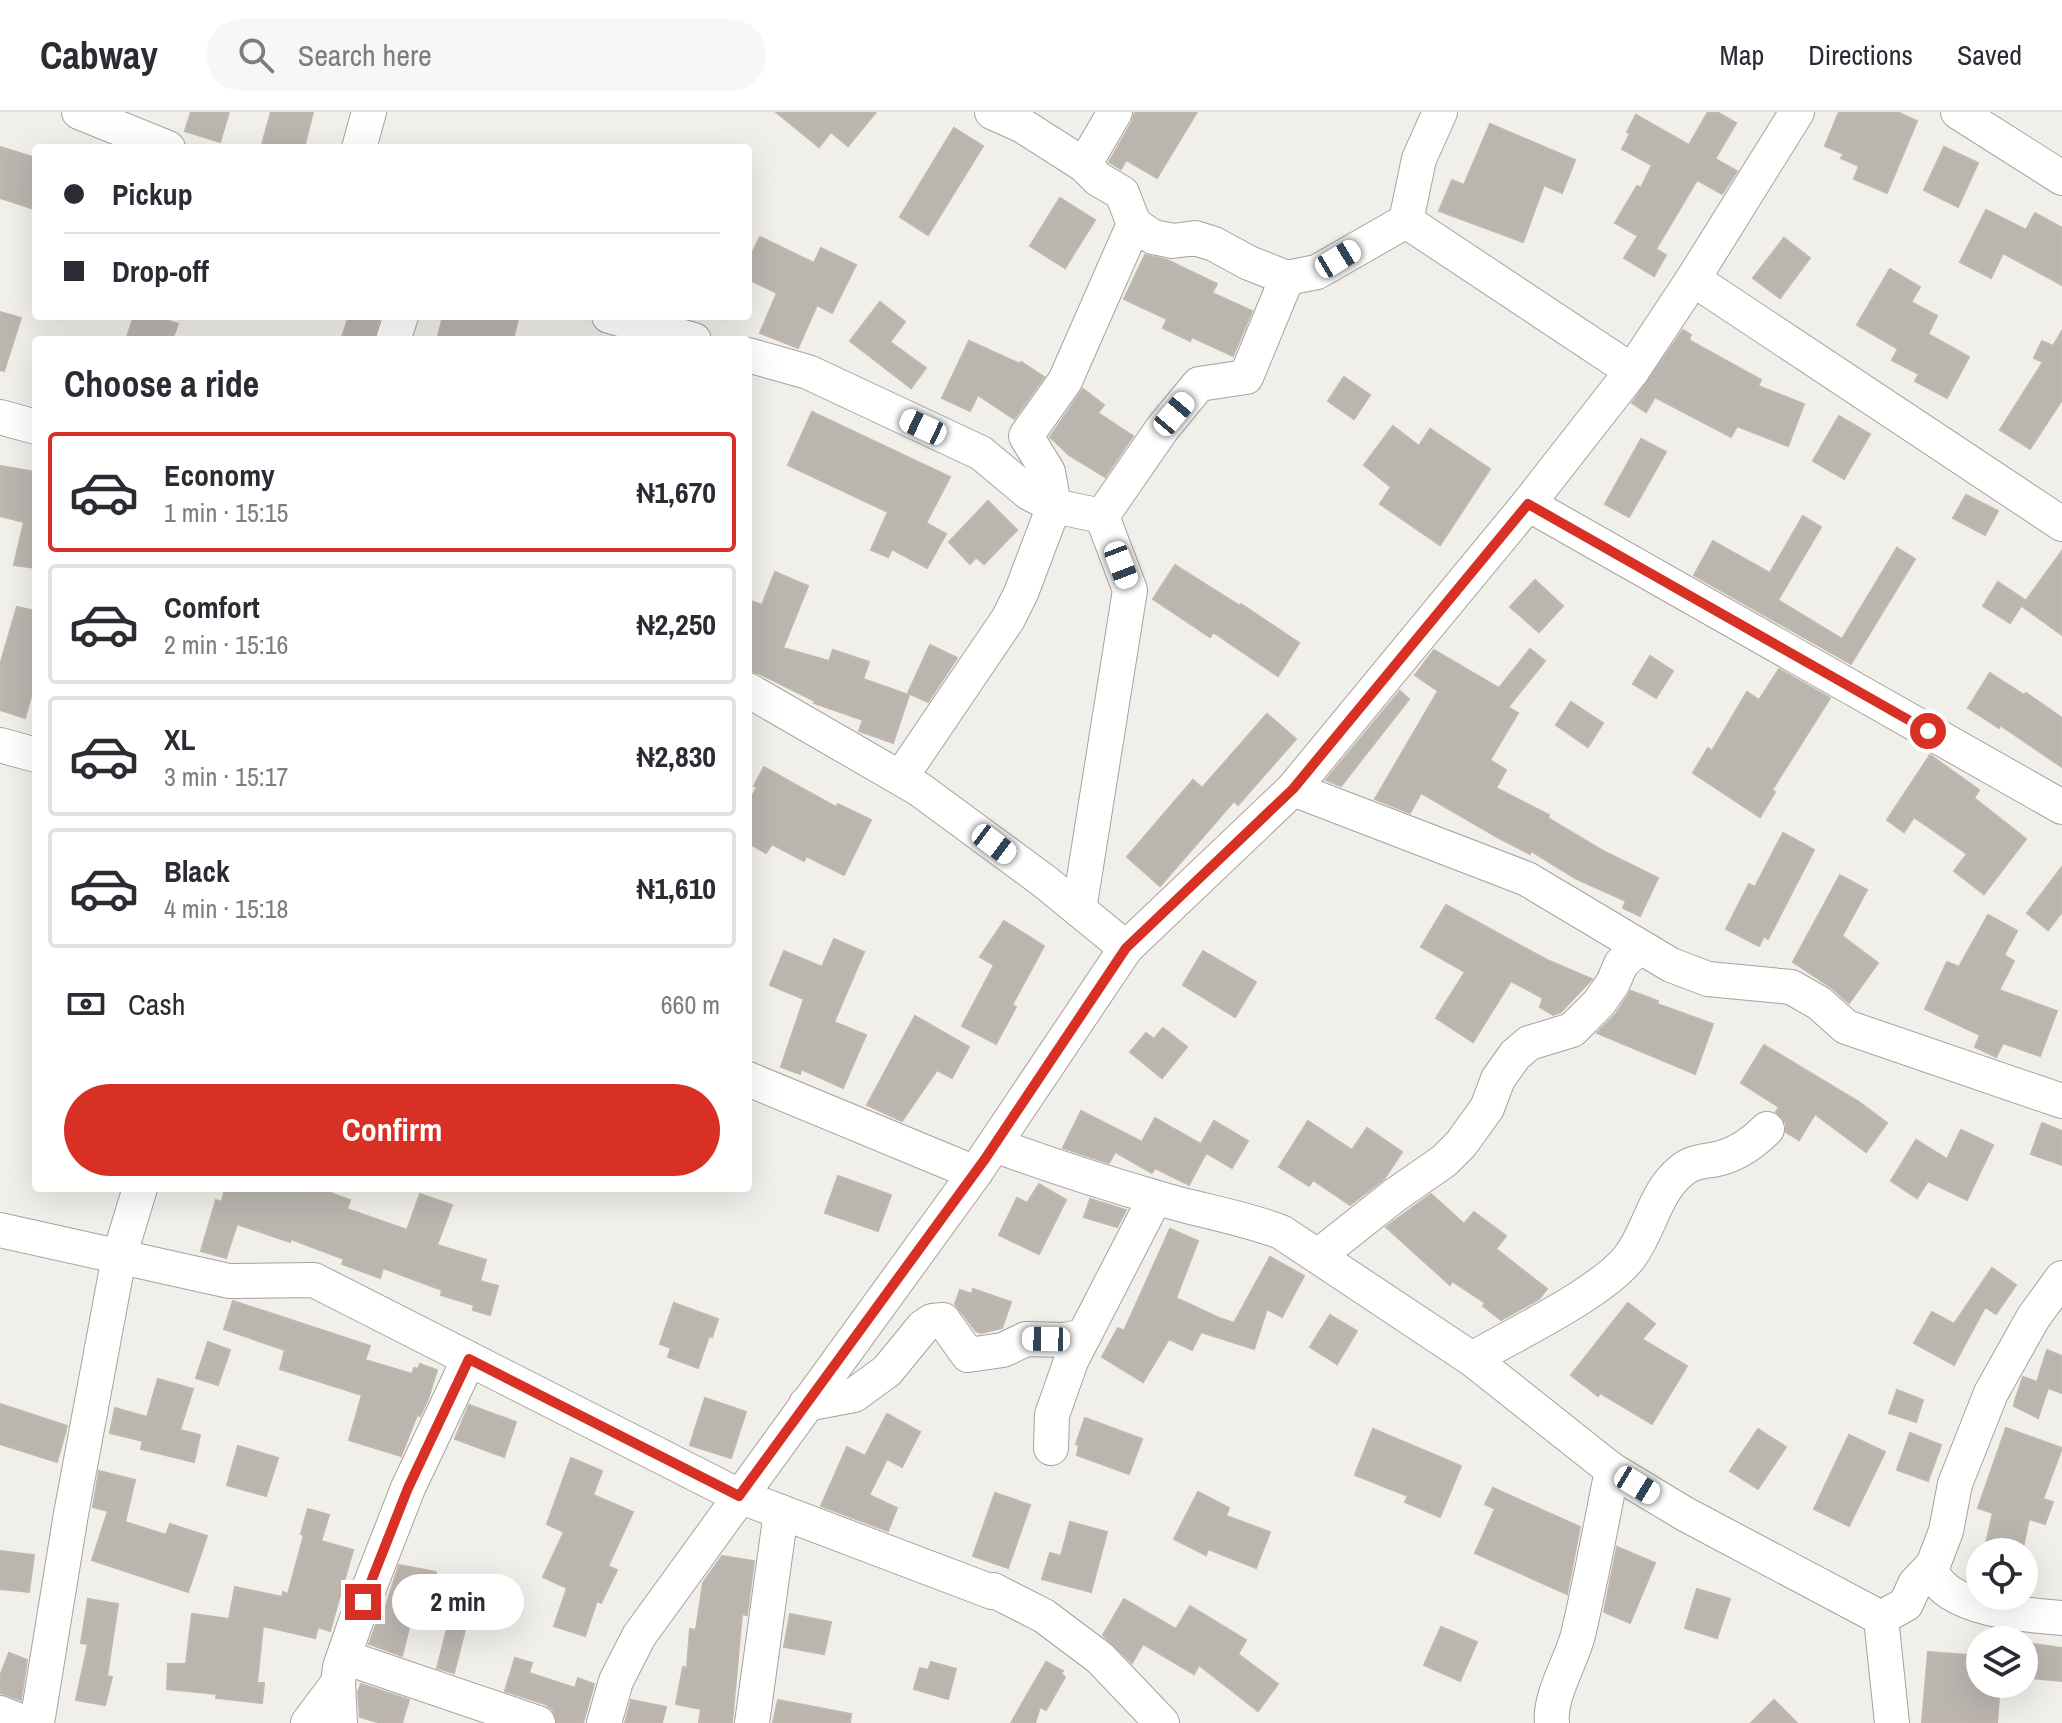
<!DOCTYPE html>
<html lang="en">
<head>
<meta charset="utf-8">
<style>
	:root { --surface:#fff; --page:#f7f7f7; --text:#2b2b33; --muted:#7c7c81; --line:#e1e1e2; --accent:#d93025 }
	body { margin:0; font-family:"Archivo Narrow",sans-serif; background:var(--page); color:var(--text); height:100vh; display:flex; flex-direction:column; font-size:30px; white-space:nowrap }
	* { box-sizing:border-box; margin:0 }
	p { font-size:26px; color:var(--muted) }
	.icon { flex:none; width:44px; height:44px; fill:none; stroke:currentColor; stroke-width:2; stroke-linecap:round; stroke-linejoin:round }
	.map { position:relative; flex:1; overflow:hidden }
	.side { position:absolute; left:32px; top:224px; width:720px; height:856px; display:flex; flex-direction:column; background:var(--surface); border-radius:8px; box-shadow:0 8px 32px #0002 }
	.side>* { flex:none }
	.guide { position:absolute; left:32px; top:32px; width:720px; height:176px; border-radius:8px; box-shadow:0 8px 32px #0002; display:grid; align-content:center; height:176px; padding:0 32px; background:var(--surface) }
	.tools { position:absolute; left:1966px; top:1426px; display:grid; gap:16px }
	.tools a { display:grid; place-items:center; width:72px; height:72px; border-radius:50%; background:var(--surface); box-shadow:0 8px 32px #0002; font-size:40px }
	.end { position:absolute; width:36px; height:36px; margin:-18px; border:10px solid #d93025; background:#fff; box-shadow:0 0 0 4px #fff }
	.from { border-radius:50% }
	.bubble { position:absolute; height:56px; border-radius:28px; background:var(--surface); box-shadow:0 8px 32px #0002; font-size:26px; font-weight:700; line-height:56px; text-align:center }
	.car { position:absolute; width:24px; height:48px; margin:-24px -12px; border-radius:10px; box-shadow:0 0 6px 2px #0007; background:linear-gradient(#fff 24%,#345 0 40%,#fff 0 76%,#345 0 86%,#fff 0) }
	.guide b { display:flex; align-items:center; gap:28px; height:76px; font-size:30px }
	.guide b+b { border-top:2px solid var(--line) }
	.guide i { width:20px; height:20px; background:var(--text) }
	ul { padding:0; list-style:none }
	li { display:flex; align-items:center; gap:24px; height:120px; margin:0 16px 12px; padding:0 16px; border:4px solid var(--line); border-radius:8px }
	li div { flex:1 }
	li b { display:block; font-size:30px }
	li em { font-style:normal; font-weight:700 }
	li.selected { border-color:var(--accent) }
	li>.icon { width:72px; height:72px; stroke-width:1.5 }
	h2 { padding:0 32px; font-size:36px; line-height:96px }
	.pay { display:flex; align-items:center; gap:20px; height:88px; padding:0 32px; font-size:30px }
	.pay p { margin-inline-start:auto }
	.cta { display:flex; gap:16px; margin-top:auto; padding:16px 32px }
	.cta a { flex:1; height:92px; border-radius:48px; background:var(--accent); color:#fff; font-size:32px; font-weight:700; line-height:92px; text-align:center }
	header { display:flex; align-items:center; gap:48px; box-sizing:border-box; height:112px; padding:0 40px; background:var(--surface); border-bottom:2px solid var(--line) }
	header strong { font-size:38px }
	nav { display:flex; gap:44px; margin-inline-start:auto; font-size:28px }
	.search { width:560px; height:72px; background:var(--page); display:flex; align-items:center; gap:20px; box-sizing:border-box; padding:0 28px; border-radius:44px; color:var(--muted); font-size:30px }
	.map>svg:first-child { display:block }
</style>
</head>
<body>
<header>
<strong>Cabway</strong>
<div class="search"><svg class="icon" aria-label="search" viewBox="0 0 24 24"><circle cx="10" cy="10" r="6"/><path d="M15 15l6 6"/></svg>Search here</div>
<nav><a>Map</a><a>Directions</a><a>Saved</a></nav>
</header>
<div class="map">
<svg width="2062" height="1611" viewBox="0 0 2062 1611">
	<rect width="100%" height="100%" fill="#f1efea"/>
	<g fill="#bab5af" stroke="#c1b7ad" stroke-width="2">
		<polygon points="191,0 229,0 220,30 185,19"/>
		<polygon points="271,0 313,0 304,36 261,36"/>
		<polygon points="776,0 876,0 848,34 831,20 819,35"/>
		<polygon points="1135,0 1197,0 1157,66 1126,48 1121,57 1109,50 1132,10"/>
		<polygon points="1708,0 1717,0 1736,11 1715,47 1737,59 1722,82 1697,68 1656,137 1666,143 1654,164 1624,146 1638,124 1615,111 1637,74 1641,76 1652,53 1622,37 1630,22 1627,20 1636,3 1689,33"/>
		<polygon points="1839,0 1897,0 1917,9 1887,81 1854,67 1859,54 1841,46 1844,42 1825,34"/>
		<polygon points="1490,12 1575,48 1562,81 1544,73 1523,130 1439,99 1452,68 1464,73"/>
		<polygon points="954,16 983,34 928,123 900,105"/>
		<polygon points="0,35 36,46 36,82 31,96 0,86"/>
		<polygon points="1944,35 1978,51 1958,95 1924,78"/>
		<polygon points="1060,86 1095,108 1065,156 1030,134"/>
		<polygon points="1986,98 2026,118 2035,101 2062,116 2062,173 2003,141 1991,166 1960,150"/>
		<polygon points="760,125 814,151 821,136 856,153 832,201 817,193 798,236 760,221 777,181 748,167 748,149"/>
		<polygon points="1784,126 1810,146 1780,186 1753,166"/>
		<polygon points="1145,143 1167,148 1217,172 1212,181 1252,199 1233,244 1192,225 1190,229 1163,216 1167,207 1124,187"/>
		<polygon points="1890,157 1920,175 1911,190 1937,204 1928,222 1969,245 1947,286 1915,269 1919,262 1892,248 1898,237 1857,213"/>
		<polygon points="880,190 905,210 890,230 926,256 911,276 850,229"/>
		<polygon points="0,200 21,206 4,259 0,258"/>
		<polygon points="134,204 152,204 178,212 172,228 126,228"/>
		<polygon points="349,204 380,204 374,228 341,228"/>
		<polygon points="443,204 507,204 518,207 513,228 437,228"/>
		<polygon points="1683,218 1691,223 1689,228 1761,268 1758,274 1804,292 1788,334 1737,314 1731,325 1655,285 1646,300 1632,291"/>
		<polygon points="2062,219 2062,288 2030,337 2000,318 2043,250 2034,246 2042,229 2053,234"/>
		<polygon points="969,229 1020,252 1021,250 1044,265 1014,307 978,283 970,299 942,286"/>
		<polygon points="1344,265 1370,283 1354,307 1328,289"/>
		<polygon points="1083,277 1104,293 1098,301 1133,324 1105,365 1069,343 1050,325"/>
		<polygon points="812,300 950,365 926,411 946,422 927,456 892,437 888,445 871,438 888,400 788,353"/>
		<polygon points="1839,304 1870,322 1844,367 1813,349"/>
		<polygon points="1393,314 1419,334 1430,317 1490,357 1440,433 1380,392 1391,375 1364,353"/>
		<polygon points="1641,327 1666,340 1629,405 1605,392"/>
		<polygon points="0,354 36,360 36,456 14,453 24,410 0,404"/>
		<polygon points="1966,383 1998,399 1985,423 1953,406"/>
		<polygon points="988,389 1017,418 984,452 976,445 970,452 949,430"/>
		<polygon points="1803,404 1821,415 1778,488 1842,527 1897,436 1915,447 1851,552 1694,463 1713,429 1770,461"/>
		<polygon points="2062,439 2062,523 2022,494"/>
		<polygon points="1175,453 1240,494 1241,492 1299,531 1278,564 1213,520 1210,525 1153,487"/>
		<polygon points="775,460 808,474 783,536 829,549 833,538 869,550 863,567 909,583 893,631 859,619 863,608 814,591 815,589 758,561 748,558 748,488 762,493"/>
		<polygon points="1535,468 1563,494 1539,520 1510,495"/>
		<polygon points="1998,470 2025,488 2010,511 1983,494"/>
		<polygon points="17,495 36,499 36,567 25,606 0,598 0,553"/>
		<polygon points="930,533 957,546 928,590 908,581"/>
		<polygon points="1530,537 1545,549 1508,595 1518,601 1490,648 1506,658 1496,676 1549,703 1548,706 1605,740 1658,766 1640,804 1623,796 1626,789 1575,766 1531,739 1530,742 1499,726 1421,681 1410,701 1375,687 1438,579 1415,563 1434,538 1499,576"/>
		<polygon points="1650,544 1673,559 1656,586 1633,572"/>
		<polygon points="1779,557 1830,586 1772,678 1775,680 1760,705 1693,661 1708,636 1712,639 1747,580 1759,588"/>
		<polygon points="1990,561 2024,583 2026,581 2062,606 2062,655 2000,613 1999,616 1968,596"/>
		<polygon points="1400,579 1409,587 1341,674 1326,668"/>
		<polygon points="1571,590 1603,611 1588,635 1556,613"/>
		<polygon points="1267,602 1296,627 1238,693 1234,689 1160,774 1127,745 1193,668 1202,676"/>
		<polygon points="1930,643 1979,678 1974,686 2026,727 1984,782 1954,759 1967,742 1914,705 1904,720 1887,708"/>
		<polygon points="764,655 836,695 838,692 871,708 844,763 806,744 804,749 772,732 766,741 748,731 748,692 757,675 754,674"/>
		<polygon points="1783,721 1814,738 1768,827 1764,824 1759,834 1726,817 1749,772 1755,775"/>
		<polygon points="2062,755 2062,800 2048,818 2027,801"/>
		<polygon points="1840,763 1867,778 1842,824 1878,851 1849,891 1832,876 1793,850"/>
		<polygon points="1446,793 1547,848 1592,867 1561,900 1553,903 1540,895 1543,886 1511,869 1473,930 1436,906 1465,860 1421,835"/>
		<polygon points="1988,803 2017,819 2004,843 2014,849 1999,878 2057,899 2040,944 2003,931 1996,945 1975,935 1980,923 1925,897 1947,850 1959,855"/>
		<polygon points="1004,809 1044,834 1012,893 1016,895 996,932 962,914 994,853 980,845"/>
		<polygon points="834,827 864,840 834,910 866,923 843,976 801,957 800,962 781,955 804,887 770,873 784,839 822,855"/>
		<polygon points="1203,839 1256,870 1235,905 1183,873"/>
		<polygon points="1631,879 1658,889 1657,892 1713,912 1695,962 1597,921 1615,903"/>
		<polygon points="915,904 969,935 952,966 937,958 902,1009 867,993"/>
		<polygon points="1163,916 1187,935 1162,966 1130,940 1146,921 1154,927"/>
		<polygon points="1764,933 1859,990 1887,1011 1866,1040 1815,1002 1799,1028 1786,1020 1786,1011 1776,1000 1779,995 1741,971"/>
		<polygon points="1081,999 1142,1030 1155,1006 1201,1032 1214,1009 1248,1029 1232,1056 1206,1041 1189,1073 1155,1056 1152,1061 1115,1040 1109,1051 1063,1036"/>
		<polygon points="1308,1009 1352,1038 1367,1016 1402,1040 1384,1067 1350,1093 1313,1068 1309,1074 1279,1055"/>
		<polygon points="2042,1011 2062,1019 2062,1053 2031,1042"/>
		<polygon points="1961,1018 1993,1033 1967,1088 1928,1069 1917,1086 1891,1069 1916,1028 1947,1047"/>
		<polygon points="838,1064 891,1083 878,1119 825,1101"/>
		<polygon points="1039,1072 1066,1088 1039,1142 999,1123 1017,1086 1027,1091"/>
		<polygon points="225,1076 300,1076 314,1081 317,1076 350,1088 347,1097 407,1118 420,1082 452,1093 437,1133 486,1148 480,1169 498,1174 490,1203 473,1198 474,1193 441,1183 442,1178 383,1156 380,1166 342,1152 344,1147 291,1127 290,1130 237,1112 226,1146 201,1139 216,1088 222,1090"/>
		<polygon points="1431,1082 1464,1112 1474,1100 1506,1124 1496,1137 1547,1177 1539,1187 1501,1208 1483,1194 1485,1191 1452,1169 1450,1173 1386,1115"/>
		<polygon points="1090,1087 1126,1098 1117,1115 1084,1105"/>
		<polygon points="1170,1117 1198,1129 1176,1186 1219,1206 1234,1211 1270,1145 1304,1164 1282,1205 1267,1197 1254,1237 1201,1220 1192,1238 1169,1227 1143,1270 1102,1245 1118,1216 1124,1219"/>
		<polygon points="1992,1156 2016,1173 1996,1202 1985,1195 1954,1253 1914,1231 1932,1200 1954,1212"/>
		<polygon points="973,1177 1011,1190 1002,1216 981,1221 976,1219 955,1192 960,1178 972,1182"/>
		<polygon points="233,1189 370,1234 365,1248 412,1262 414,1256 418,1257 420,1252 437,1258 428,1287 420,1304 417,1303 401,1344 349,1328 362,1283 280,1257 285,1238 224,1217"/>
		<polygon points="674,1191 718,1207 712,1225 709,1224 698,1256 668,1245 671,1236 660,1232"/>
		<polygon points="1628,1191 1655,1212 1642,1227 1687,1254 1652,1312 1600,1281 1598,1284 1571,1263"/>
		<polygon points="1330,1203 1357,1219 1337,1252 1310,1235"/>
		<polygon points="208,1230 230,1238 218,1273 196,1266"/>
		<polygon points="2047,1238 2062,1244 2062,1281 2048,1276 2038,1306 2014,1294 2015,1289 2023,1265 2037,1270"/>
		<polygon points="158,1267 193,1277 180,1318 200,1323 194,1350 141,1337 143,1329 110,1321 115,1296 147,1305"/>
		<polygon points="1897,1278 1923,1288 1916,1310 1889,1301"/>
		<polygon points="705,1286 746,1300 731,1346 690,1333"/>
		<polygon points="0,1292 67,1314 57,1350 0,1332"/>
		<polygon points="469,1293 516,1310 504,1345 455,1327"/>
		<polygon points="887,1302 920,1320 902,1355 887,1347 869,1383 897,1396 888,1419 821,1394 847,1335 865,1344"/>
		<polygon points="1085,1306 1142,1327 1129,1362 1077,1343 1079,1333 1076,1332"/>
		<polygon points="2006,1316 2062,1336 2043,1387 2053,1390 2045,1412 2029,1407 2022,1440 1984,1440 1993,1401 1978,1396"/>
		<polygon points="1373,1317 1461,1354 1440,1405 1405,1390 1408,1384 1355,1363"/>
		<polygon points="1758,1317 1786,1335 1758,1377 1730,1359"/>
		<polygon points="1910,1321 1941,1333 1928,1369 1897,1358"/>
		<polygon points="1849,1323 1885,1340 1849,1414 1814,1397"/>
		<polygon points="238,1334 278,1346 266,1384 227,1373"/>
		<polygon points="571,1346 602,1359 593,1383 633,1400 608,1454 617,1458 601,1491 597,1489 585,1524 554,1514 567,1476 543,1465 564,1420 547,1412"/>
		<polygon points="99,1359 135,1368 125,1410 166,1423 170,1412 207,1424 188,1480 92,1448 108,1399 93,1395"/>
		<polygon points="1493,1376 1580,1415 1567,1482 1475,1441 1495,1397 1485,1392"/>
		<polygon points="1198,1380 1229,1396 1226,1404 1270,1420 1256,1456 1208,1437 1206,1443 1174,1427"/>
		<polygon points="995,1381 1030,1393 1008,1456 973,1444"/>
		<polygon points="308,1397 329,1403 321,1429 353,1438 330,1519 318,1515 315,1526 263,1514 257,1571 264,1571 262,1591 216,1586 217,1582 167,1577 168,1552 186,1552 192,1502 229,1507 235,1475 282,1485 283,1480 288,1482 304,1423 301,1422"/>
		<polygon points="1070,1410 1107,1420 1091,1480 1042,1467 1050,1441 1061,1444"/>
		<polygon points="1617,1435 1655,1451 1630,1511 1604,1500"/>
		<polygon points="0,1439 34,1443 29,1480 0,1477"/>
		<polygon points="722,1444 754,1449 747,1503 742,1502 732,1611 699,1611 701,1597 676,1592 683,1555 687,1556 690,1517 696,1518 703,1471"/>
		<polygon points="399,1453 436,1460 429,1499 414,1496 402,1544 369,1532 379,1505 382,1506"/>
		<polygon points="1697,1477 1730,1487 1717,1526 1685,1516"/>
		<polygon points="88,1487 118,1492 107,1564 112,1565 105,1593 76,1588 88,1532 81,1531"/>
		<polygon points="1124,1487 1176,1517 1190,1494 1246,1528 1238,1542 1278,1572 1258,1599 1199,1553 1194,1562 1143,1532 1132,1551 1103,1523"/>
		<polygon points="453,1494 470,1498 454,1561 437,1556"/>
		<polygon points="790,1502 831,1510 824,1542 784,1535"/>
		<polygon points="1441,1515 1477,1530 1460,1569 1424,1553"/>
		<polygon points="2033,1532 2062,1536 2062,1569 2029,1566"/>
		<polygon points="1928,1540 1980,1544 1980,1572 2000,1572 1997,1611 1922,1611"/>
		<polygon points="9,1541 27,1548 21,1588 0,1581 0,1564"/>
		<polygon points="515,1546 532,1551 529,1561 575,1576 578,1566 594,1572 583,1611 557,1611 553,1598 545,1592 505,1579"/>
		<polygon points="931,1550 956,1557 948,1587 914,1577 920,1556 928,1558"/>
		<polygon points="1046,1550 1063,1559 1061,1562 1065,1565 1046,1598 1040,1595 1035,1611 1011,1611"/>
		<polygon points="361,1572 409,1588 402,1611 381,1611 360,1605 358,1580"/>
		<polygon points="631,1588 666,1595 662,1611 625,1611"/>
		<polygon points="778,1588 851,1602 850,1611 773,1611"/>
		<polygon points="1774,1588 1797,1611 1751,1611"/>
	</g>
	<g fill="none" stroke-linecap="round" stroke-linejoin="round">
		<g stroke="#a3a3a3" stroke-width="36">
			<g id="minor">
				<polyline points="79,0 168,36"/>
				<polyline points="992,0 1023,14 1084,53 1098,67 1122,81 1134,112 1153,125 1173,129 1195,126 1214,132 1249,151 1287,166 1317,160 1406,109 1419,47 1440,0"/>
				<polyline points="1958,0 2062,66"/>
				<polyline points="359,36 369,0"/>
				<polyline points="1084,53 1115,0"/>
				<polyline points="1406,109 1632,259"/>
				<polyline points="1693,167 2062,412"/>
				<polyline points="609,204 694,228"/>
				<polyline points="393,228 401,204"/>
				<polyline points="748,243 808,260 981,341 1029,381 1054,394 1102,404 1130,478 1079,798"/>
				<polyline points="0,305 36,315"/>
				<polyline points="1528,392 2062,695"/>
				<polyline points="1102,404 1162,317 1199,272 1246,265 1287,166"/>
				<polyline points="748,578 919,677 1044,769 1126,836"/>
				<polyline points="0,633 36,643"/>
				<polyline points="901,665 1008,507 1021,481 1054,394 1048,360 1026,324 1065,269 1134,112"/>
				<polyline points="1293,677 1527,767 1671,853 1708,867 1791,875 1819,891 1846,915 2062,989"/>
				<polyline points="748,967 975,1061"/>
				<path d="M995,1033c54,20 110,38 166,54 40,12 81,18 120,33l191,127 140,111 73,44 196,104"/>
				<polyline points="0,1118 229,1169 314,1168 739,1384 992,1480 993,1478 1044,1504 1100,1546 1162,1611"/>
				<polyline points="1318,1144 1395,1083 1444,1049 1461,1032 1487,996 1498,967 1515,943 1529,931 1572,918 1599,891 1613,871 1621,852 1638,836"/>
				<path d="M1472,1247c41,-24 134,-68 159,-104 19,-26 24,-63 50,-84 13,-11 25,-9 40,-13 18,-5 33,-16 46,-29"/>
				<polyline points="806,1292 854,1283 887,1259 923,1215 932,1209 943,1208 968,1243 1003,1238 1026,1227 1065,1228 1084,1224"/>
				<polyline points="1051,1336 1052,1303 1071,1249 1155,1086"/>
				<path d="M1928,1461l5,1c17,36 93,41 129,44"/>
				<polyline points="344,1545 538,1611"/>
				<polyline points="0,1601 25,1611"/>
				<polyline points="37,1611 71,1402 119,1145 140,1076"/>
				<polyline points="308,1611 338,1571"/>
				<polyline points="340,1611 338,1571 340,1555 355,1512 408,1376 469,1247"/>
				<polyline points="604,1611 616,1569 639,1524 975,1061 1126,836 1293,677 1528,392 1632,259 1693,167 1797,0"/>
				<polyline points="752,1611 781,1400"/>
				<path d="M1552,1611c-3,-27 19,-61 26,-88 13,-55 23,-110 34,-165"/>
				<polyline points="1892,1611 1881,1506 1906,1492 1915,1472 1933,1453 1946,1419 1955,1372 1991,1281 2033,1206 2062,1166"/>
			</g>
		</g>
		<use href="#minor" stroke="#fff" stroke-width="34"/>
	</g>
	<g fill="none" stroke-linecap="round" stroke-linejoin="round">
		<polyline stroke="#d93025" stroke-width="10" points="363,1490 408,1376 469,1247 739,1384 985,1047 1126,836 1293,677 1528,392 1928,619"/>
	</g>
</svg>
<div class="tools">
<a><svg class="icon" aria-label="locate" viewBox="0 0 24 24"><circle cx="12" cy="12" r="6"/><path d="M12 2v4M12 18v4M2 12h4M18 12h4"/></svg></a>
<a><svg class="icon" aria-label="layers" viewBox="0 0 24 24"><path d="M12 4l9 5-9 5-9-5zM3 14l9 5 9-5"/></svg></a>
</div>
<i class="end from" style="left:1928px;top:619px"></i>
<i class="end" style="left:363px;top:1490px"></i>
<div class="bubble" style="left:392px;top:1462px;width:132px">2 min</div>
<i class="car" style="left:1338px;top:147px;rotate:59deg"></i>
<i class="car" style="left:1174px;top:302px;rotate:40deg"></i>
<i class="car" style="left:923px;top:315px;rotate:295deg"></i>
<i class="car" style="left:1121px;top:453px;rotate:159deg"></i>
<i class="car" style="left:994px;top:732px;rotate:127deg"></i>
<i class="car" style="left:1046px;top:1227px;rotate:271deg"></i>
<i class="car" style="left:1637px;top:1373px;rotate:121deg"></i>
<div class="guide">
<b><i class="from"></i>Pickup</b>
<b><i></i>Drop-off</b>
</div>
<section class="side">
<h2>Choose a ride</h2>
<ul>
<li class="selected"><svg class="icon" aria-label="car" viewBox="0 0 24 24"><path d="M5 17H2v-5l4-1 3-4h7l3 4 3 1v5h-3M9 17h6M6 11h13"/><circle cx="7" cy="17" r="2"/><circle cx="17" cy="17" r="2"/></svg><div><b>Economy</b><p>1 min · 15:15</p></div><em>₦1,670</em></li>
<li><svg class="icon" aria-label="car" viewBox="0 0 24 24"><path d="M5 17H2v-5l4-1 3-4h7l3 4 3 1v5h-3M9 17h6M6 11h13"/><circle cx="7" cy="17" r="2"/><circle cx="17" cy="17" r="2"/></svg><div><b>Comfort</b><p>2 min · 15:16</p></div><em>₦2,250</em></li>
<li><svg class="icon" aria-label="car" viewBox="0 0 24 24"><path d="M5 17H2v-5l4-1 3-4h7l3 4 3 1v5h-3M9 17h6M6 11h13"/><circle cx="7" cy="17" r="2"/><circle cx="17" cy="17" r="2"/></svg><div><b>XL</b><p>3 min · 15:17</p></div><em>₦2,830</em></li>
<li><svg class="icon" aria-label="car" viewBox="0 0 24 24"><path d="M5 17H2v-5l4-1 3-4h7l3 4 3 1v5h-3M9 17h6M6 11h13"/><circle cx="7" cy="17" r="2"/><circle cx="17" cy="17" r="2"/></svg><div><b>Black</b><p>4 min · 15:18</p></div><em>₦1,610</em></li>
</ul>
<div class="pay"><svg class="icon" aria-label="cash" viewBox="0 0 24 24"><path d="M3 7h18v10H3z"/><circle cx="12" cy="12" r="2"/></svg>Cash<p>660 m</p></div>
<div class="cta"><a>Confirm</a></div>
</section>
</div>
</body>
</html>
